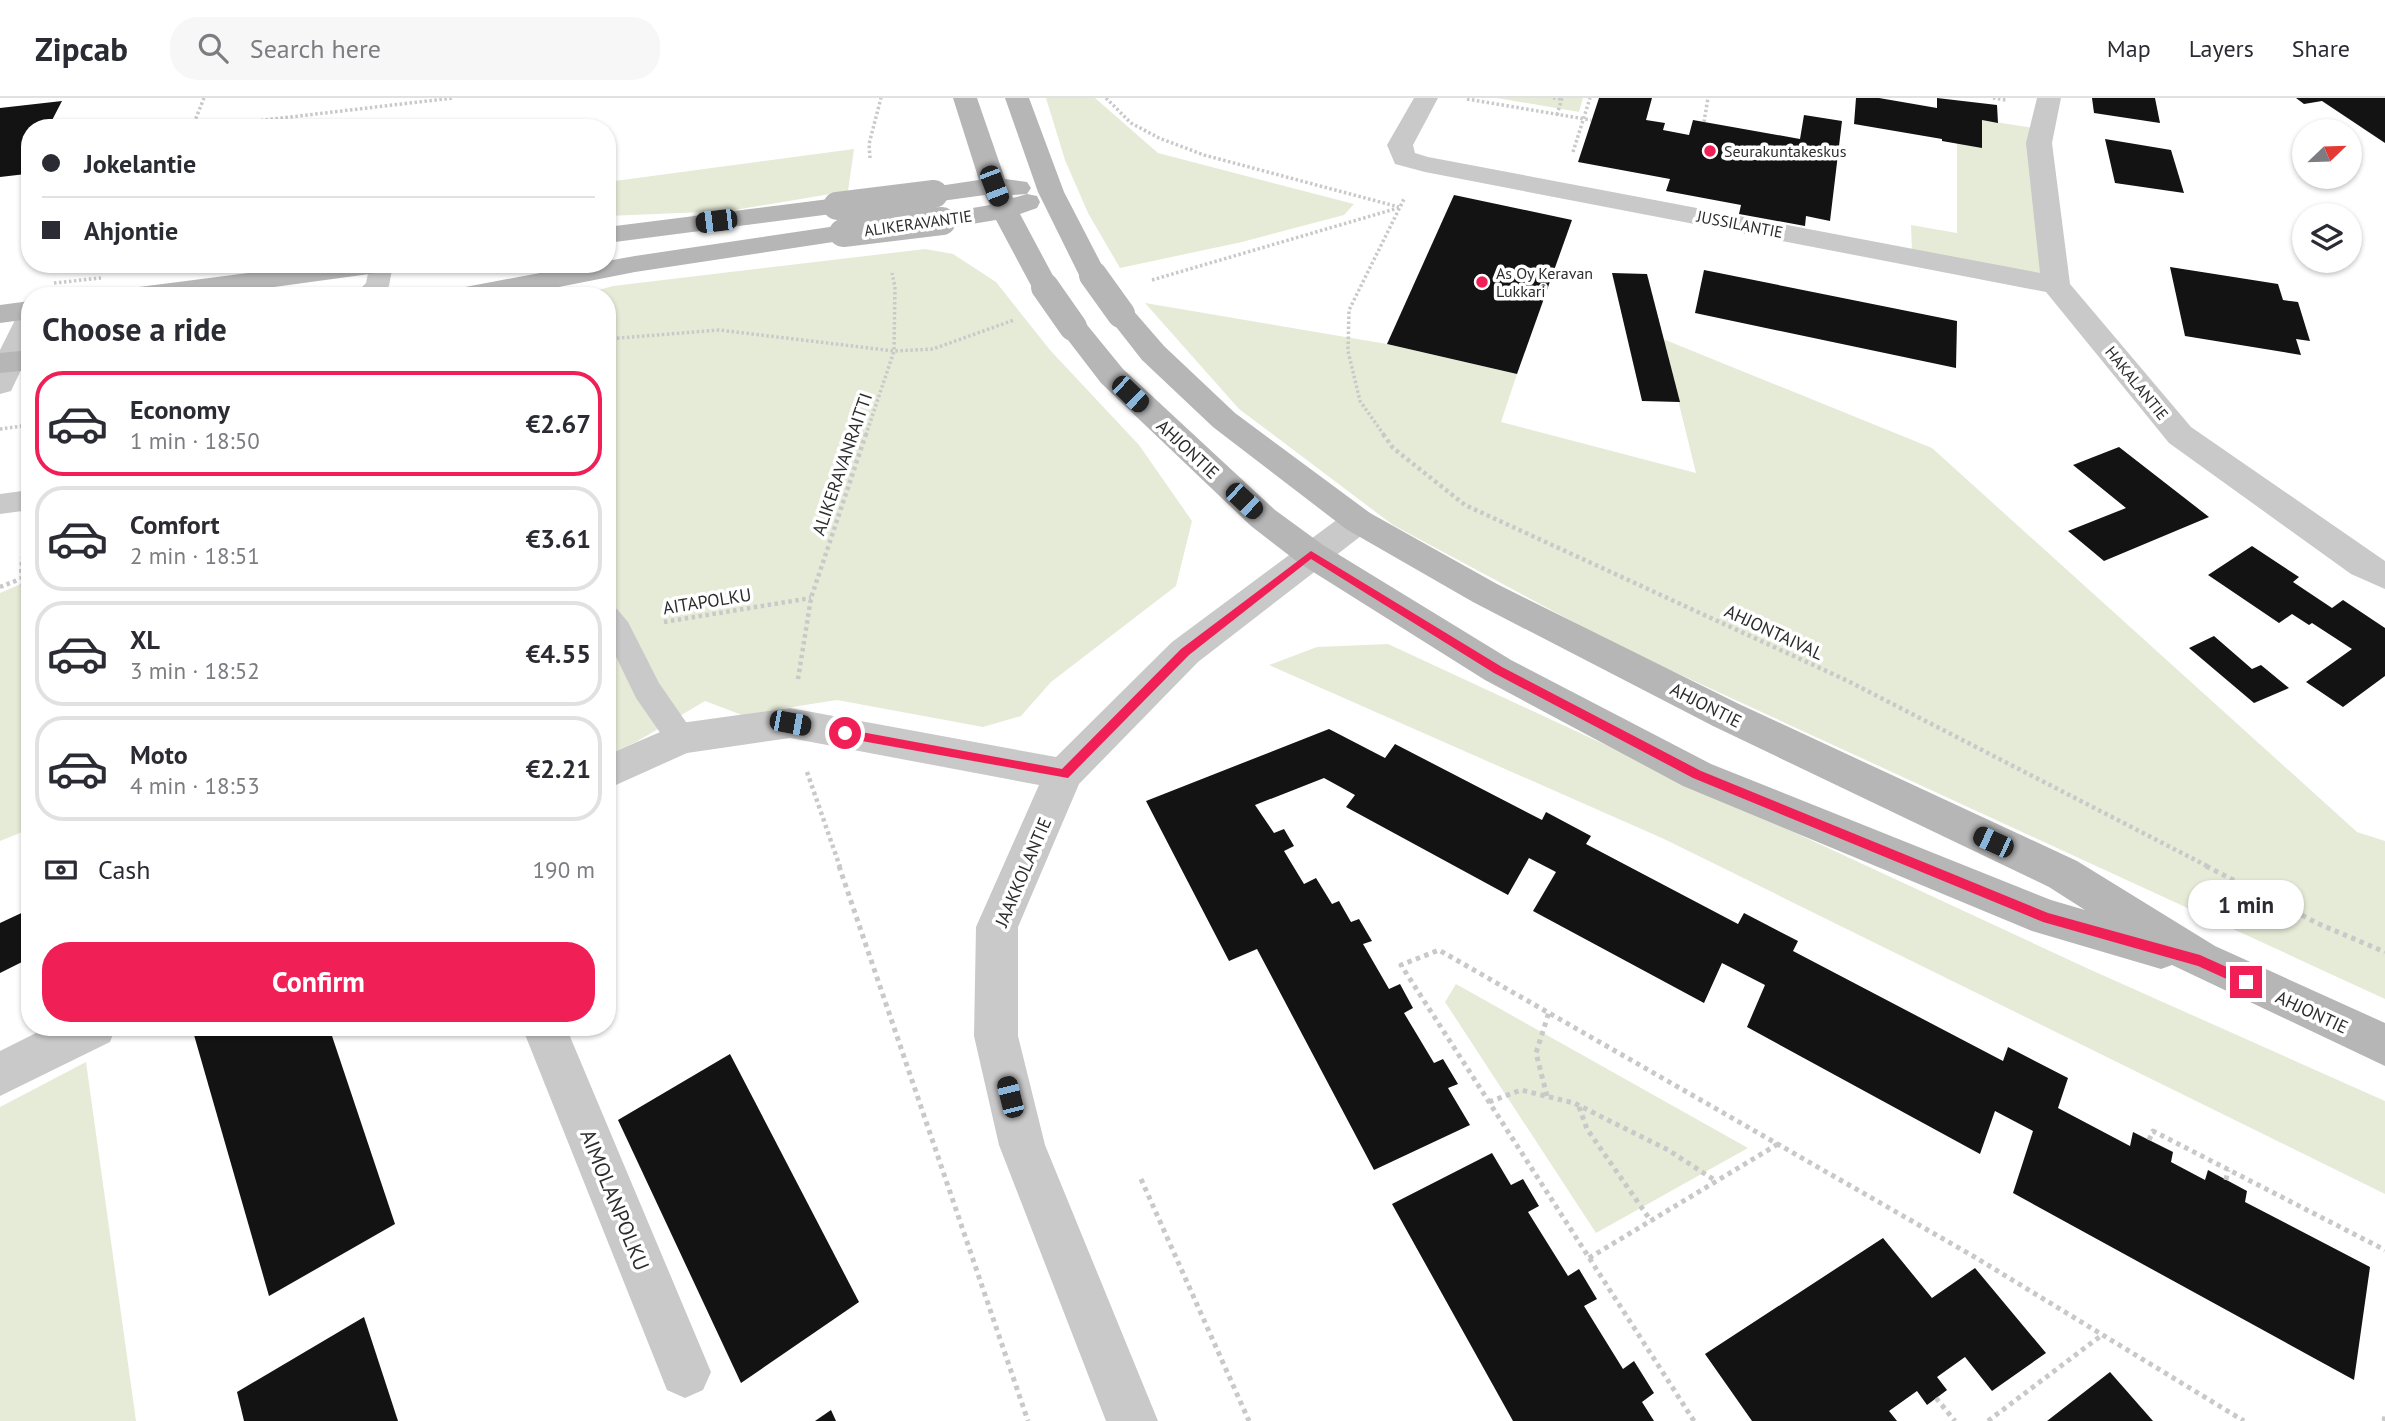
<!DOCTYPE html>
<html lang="en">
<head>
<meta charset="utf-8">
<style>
	:root { --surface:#fff; --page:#f7f7f7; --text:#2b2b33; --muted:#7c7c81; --line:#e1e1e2; --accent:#f02057 }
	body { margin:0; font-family:"PT Sans",sans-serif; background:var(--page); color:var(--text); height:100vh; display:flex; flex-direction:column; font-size:26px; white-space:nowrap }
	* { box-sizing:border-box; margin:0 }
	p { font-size:23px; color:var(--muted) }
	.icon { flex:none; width:38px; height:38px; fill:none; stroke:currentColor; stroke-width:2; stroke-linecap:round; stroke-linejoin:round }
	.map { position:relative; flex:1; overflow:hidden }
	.panel { position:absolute; left:21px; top:189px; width:595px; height:749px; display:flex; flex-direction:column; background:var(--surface); border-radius:28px; box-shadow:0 2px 5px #0004 }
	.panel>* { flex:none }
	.top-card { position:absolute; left:21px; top:21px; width:595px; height:154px; border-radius:28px; box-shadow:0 2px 5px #0004; display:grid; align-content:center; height:154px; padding:0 21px; background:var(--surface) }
	.needle { width:46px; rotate:67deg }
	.fabs { position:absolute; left:2292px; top:21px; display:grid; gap:14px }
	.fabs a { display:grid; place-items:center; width:70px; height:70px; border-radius:50%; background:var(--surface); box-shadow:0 2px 5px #0004; font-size:35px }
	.end { position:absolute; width:32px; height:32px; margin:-16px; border:9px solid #f02057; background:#fff; box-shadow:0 0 0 4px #fff }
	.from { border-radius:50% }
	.bubble { position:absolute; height:49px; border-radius:24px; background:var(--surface); box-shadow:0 2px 5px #0004; font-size:23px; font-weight:600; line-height:49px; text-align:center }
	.car { position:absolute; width:21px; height:42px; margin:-21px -10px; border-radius:9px; box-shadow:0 0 5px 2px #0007; background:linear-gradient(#222 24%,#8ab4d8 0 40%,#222 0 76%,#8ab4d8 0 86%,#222 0) }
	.top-card b { display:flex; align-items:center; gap:24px; height:66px; font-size:26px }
	.top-card b+b { border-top:2px solid var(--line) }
	.top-card i { width:18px; height:18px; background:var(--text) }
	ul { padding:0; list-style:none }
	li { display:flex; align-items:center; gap:21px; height:105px; margin:0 14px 10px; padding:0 7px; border:4px solid var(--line); border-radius:28px }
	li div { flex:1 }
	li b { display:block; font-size:26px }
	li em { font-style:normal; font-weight:600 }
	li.selected { border-color:var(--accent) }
	li>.icon { width:63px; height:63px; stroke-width:1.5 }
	h2 { padding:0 21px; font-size:32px; line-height:84px }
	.pay { display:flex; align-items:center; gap:18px; height:77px; padding:0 21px; font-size:26px }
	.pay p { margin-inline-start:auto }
	.button { display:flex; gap:14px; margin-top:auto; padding:14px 21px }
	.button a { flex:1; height:80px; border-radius:28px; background:var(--accent); color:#fff; font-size:28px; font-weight:600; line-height:80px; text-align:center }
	header { display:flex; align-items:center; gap:42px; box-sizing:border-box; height:98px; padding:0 35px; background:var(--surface); border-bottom:2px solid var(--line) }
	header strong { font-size:33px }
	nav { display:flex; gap:38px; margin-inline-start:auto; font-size:24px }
	.search { width:490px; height:63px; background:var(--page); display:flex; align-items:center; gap:18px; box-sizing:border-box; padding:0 24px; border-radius:28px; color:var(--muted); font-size:26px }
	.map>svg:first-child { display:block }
</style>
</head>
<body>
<header>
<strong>Zipcab</strong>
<div class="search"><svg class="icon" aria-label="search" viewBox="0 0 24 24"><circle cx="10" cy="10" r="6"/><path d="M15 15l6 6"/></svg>Search here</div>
<nav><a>Map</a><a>Layers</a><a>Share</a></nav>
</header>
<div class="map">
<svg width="2385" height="1323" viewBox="0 0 2385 1323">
	<rect width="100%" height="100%" fill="#fff"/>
	<g fill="#e6ebd8">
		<polygon points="1046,0 1095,0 1158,55 1354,106 1344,117 1242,144 1120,170 1088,115 1065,62"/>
		<polygon points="1497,0 1583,0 1579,14"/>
		<polygon points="1982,22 2034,30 2049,180 1912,156 1911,127 1957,135 1957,45 1982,49"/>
		<polygon points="854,51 848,93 729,113 607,118 607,84"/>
		<polygon points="925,151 953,156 996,184 1050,252 1139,347 1192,423 1176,488 1051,584 1021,618 983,629 837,602 742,617 705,603 636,644 607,657 607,198 577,198 613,188"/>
		<polygon points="1145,205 1387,246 1517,276 1501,324 1696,375 1663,241 1932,350 2357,734 2385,743 2385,901 1618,548 1393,427 1239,311"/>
		<polygon points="30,482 30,731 0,743 0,495"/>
		<polygon points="1388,546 2091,872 2385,1003 2385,1096 1664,741 1269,567 1317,549"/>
		<polygon points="1456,886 1748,1050 1596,1135 1445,904"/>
		<polygon points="86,964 136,1323 0,1323 0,1009"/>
	</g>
	<g fill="#131313">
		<polygon points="1599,0 1652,0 1646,22 1665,25 1663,32 1689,37 1693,22 1800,41 1804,17 1842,23 1830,123 1806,118 1805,128 1739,116 1741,107 1666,93 1670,81 1578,64"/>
		<polygon points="1856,0 1879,0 1937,10 1937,0 1997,7 1998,25 1982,22 1982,50 1942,43 1942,41 1854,26"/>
		<polygon points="2092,0 2155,0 2160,25 2094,15"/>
		<polygon points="2296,0 2385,0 2385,45 2322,3 2304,6"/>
		<polygon points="62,3 48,30 30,30 30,67 26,76 0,79 0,10"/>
		<polygon points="2105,41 2171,52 2184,95 2115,85"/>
		<polygon points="1454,97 1572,122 1517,276 1387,246"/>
		<polygon points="2170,169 2278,186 2283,202 2298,204 2310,243 2296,241 2301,257 2185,238"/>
		<polygon points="1704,172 1957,223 1956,270 1695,215"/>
		<polygon points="1612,175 1647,176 1680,304 1642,303"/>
		<polygon points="2119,349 2209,419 2104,463 2068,433 2126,410 2073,367"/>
		<polygon points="2252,448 2299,479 2293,484 2332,510 2343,502 2385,530 2385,578 2343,609 2306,584 2352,551 2312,525 2309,527 2292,516 2279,525 2208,477"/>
		<polygon points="2214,538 2252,571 2261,567 2289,590 2254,605 2189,550"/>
		<polygon points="1329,631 1385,660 1395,646 1542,722 1546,714 1591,738 1586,746 1738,826 1744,815 1798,843 1793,853 2003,963 2008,949 2068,980 2058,1010 2130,1048 2133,1034 2173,1054 2171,1064 2205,1082 2208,1072 2247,1093 2245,1104 2370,1169 2354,1282 2013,1095 2033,1033 1995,1013 1980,1056 1747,929 1765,887 1722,865 1704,905 1533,813 1556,774 1529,760 1508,797 1346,709 1355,697 1324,680 1255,707 1274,735 1284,731 1294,748 1284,753 1304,786 1316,780 1332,806 1339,803 1351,824 1359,821 1372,843 1363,846 1389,891 1400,886 1413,910 1404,915 1434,965 1443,961 1458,986 1448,990 1470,1027 1374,1072 1257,851 1229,863 1146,703"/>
		<polygon points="30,811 30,860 0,875 0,825"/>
		<polygon points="209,929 329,929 395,1126 269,1198 194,937"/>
		<polygon points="730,956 859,1204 741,1285 618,1022"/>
		<polygon points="1492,1055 1511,1087 1523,1081 1539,1108 1528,1114 1568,1178 1579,1171 1597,1201 1584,1208 1623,1271 1634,1263 1654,1295 1642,1304 1654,1323 1513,1323 1392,1106"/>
		<polygon points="1883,1140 1932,1200 1975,1170 2046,1255 1992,1293 1965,1259 1937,1279 1947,1292 1927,1307 1917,1293 1889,1313 1897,1323 1752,1323 1705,1256"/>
		<polygon points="364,1219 398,1323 244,1323 237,1294"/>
		<polygon points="2110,1274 2153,1323 2047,1323"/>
		<polygon points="831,1312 836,1323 815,1323"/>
	</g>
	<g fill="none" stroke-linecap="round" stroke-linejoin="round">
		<g stroke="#c9c9c9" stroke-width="3.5" stroke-dasharray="2.5 2.5" stroke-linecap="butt">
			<polyline points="1106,0 1131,25 1159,40 1204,57 1399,109"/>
			<polyline points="1553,0 1561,1"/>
			<polyline points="1993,0 2006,2"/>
			<polyline points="1467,1 1591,22"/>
			<polyline points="1557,17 1562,0"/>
			<polyline points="1704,24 1708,0"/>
			<polyline points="192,30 204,0"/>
			<polyline points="196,30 453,0"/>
			<polyline points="1573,54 1590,0"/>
			<polyline points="870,60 869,46 881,0"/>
			<polyline points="1152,182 1398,110"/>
			<polyline points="54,185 101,180"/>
			<polyline points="607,241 719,232 894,253 933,251 1014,222"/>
			<polyline points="0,331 30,327"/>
			<polyline points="866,337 894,253 895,189 892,175"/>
			<polyline points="1384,337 1360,303 1348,253 1349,212 1404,101"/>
		</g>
		<g stroke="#c9c9c9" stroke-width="4.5" stroke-dasharray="3.5 3.5" stroke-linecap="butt">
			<polyline points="1383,336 1393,350 1465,407 1848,583 2209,769"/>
			<path d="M28,444c-10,24 -8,41 2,65"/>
			<polyline points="0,489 18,482"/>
			<polyline points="664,524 811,500"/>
			<polyline points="798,581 811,500 866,336"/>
			<polyline points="807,674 840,769"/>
		</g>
		<g stroke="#c9c9c9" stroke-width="5" stroke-dasharray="4.5 4.5" stroke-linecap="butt">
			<polyline points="839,768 1028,1323"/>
			<polyline points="2206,768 2319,826 2385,854"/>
			<polyline points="1547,998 1536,955 1549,914"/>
			<polyline points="1489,1004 1521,992 1574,1005 1668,1052 1716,1083"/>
			<polyline points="1579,1009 1587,1031 1651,1123"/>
			<polyline points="2149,1042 2153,1033 2385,1152"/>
			<polyline points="1141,1081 1249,1323"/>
			<polyline points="2226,1082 2228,1072"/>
			<polyline points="1589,1160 1778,1046"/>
			<polyline points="1936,1300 1955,1323"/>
			<polyline points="1694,1323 1401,867 1439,852 1973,1158 2244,1323"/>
			<polyline points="1988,1323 2102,1237"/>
			<polyline points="2384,1323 2385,1317"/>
		</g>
		<g fill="#c9c9c9" fill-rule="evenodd">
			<polygon points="370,166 393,166 389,188 380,198 353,198 366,185"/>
			<polygon points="30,392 30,412 0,416 0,396"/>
			<polygon points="607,508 617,511 628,524 659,585 697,640 692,649 681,653 670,649 636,600 607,540"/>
		</g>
		<g fill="#c9c9c9" fill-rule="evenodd">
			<polygon points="1414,0 1438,0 1413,47 1415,55 1428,59 2040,175 2026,45 2037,0 2061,0 2052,45 2070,186 2191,329 2385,463 2385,491 2351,476 2169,345 2046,194 1425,74 1395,66 1387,47"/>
			<polygon points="30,209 30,253 11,293 0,296 0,252 20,212"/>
			<polygon points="1358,411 1370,415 1375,423 1370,431 1198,564 1079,686 1018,829 1018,938 1045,1047 1158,1323 1106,1323 999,1047 974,938 976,829 1039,687 790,640 687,655 607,691 607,657 681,625 790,610 1056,659 1172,544 1346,415"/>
			<polygon points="48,929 116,929 110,944 0,998 0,953"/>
			<polygon points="522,929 566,929 711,1274 703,1292 685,1300 667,1292"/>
		</g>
		<g fill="#b6b6b6" fill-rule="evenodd">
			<polygon points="953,0 977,0 1005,81 1027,84 1031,90 1027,96 1012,97 1013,100 1027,96 1037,98 1040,104 1037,110 1020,116 1059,189 1055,195 1045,198 1035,195 996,122 942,131 932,129 928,123 932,117 990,107 985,97 934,104 925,102 921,96 925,90 979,82"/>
			<polygon points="1005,0 1029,0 1064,94 1107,177 1103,183 1093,186 1083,183 1079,177 1038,94"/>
			<polygon points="837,100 847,102 850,108 847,114 607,145 607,129"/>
			<polygon points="843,127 853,129 857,135 853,141 635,174 513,198 451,198 455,192 465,189 588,166 607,166 607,163 635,158"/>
			<polygon points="317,166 398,166 394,172 384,174 208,198 125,198 129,192 139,189"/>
			<polygon points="30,203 30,221 0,225 0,207"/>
			<polygon points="1121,207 1131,210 1164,248 1235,315 1370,415 1497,486 1739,606 2077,763 2215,848 2385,925 2385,968 2172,867 2161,871 2032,833 1683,688 1485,582 1299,465 1251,428 1101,285 1058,229 1063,222 1073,220 1083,222 1123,271 1275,412 1323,447 1511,562 1711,666 2051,802 2085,812 2049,789 1713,628 1473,504 1346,431 1213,329 1142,262 1106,216 1111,210"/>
			<polygon points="30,252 30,272 0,275 0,255"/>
		</g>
		<g stroke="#b6b6b6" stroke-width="28">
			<polyline points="837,108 934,96"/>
			<polyline points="843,135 942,123"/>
			<polyline points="1093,177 1121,216"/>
			<polyline points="1045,189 1073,229"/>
		</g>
	</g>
	<polygon fill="#f02057" points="1311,453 1502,569 1701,673 2048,815 2200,857 2251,880 2251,888 2242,888 2198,868 2043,824 1693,680 1494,575 1311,461 1189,557 1068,680 845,640 839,635 845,631 1062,671 1181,551"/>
	<g fill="#f02057" stroke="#fff" stroke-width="2.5">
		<circle cx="1710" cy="53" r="7"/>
		<circle cx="1482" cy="184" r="7"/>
	</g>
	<g text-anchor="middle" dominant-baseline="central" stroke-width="7" stroke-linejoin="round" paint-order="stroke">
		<g font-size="16" fill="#2c2c2c" stroke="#fff" text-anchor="start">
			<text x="1724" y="53">Seurakuntakeskus</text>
			<text x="1496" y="175">As Oy Keravan<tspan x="1496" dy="18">Lukkari</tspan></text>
		</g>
		<g font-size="16" fill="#2c2c2c" stroke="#fff">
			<text transform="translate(918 125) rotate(-8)">ALIKERAVANTIE</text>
			<text transform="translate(1740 126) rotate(11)">JUSSILANTIE</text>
			<text transform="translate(2137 285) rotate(51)">HAKALANTIE</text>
		</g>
		<g font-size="18" fill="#2c2c2c" stroke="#fff">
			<text transform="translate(1188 351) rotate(43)">AHJONTIE</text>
			<text transform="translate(842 366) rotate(-71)">ALIKERAVANRAITTI</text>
			<text transform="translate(707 503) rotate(-9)">AITAPOLKU</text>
			<text transform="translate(1774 534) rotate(25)">AHJONTAIVAL</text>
			<text transform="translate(1706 607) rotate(27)">AHJONTIE</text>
			<text transform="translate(1023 774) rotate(-67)">JAAKKOLANTIE</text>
			<text transform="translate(2312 914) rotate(25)">AHJONTIE</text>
		</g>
		<g font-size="21" fill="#2c2c2c" stroke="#fff">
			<text transform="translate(615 1102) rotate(68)">AIMOLANPOLKU</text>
		</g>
	</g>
</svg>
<div class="fabs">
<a><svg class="needle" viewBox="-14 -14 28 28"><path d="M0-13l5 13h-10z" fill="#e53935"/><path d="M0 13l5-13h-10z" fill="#7c7c81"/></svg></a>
<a><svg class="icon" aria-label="layers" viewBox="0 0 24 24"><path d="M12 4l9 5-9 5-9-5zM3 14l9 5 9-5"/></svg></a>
</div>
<i class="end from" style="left:845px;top:635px"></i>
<i class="end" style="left:2246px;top:884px"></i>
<div class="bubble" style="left:2188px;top:782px;width:116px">1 min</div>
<i class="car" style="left:994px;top:88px;rotate:159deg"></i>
<i class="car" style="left:716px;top:123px;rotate:263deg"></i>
<i class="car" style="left:1130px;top:296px;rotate:134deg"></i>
<i class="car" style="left:1244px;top:403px;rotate:133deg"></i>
<i class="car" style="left:790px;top:625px;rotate:101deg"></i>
<i class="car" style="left:1993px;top:744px;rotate:295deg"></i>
<i class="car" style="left:1010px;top:999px;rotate:346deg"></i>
<div class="top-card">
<b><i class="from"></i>Jokelantie</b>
<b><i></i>Ahjontie</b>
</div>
<section class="panel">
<h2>Choose a ride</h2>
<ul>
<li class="selected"><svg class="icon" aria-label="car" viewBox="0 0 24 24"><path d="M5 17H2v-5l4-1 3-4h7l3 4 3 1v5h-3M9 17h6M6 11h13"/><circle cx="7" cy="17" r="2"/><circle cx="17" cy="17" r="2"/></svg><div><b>Economy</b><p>1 min · 18:50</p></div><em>€2.67</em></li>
<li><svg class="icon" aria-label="car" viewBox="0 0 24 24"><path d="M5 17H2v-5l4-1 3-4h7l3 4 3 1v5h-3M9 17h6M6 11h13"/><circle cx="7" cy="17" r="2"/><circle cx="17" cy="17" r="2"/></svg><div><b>Comfort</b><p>2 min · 18:51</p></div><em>€3.61</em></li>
<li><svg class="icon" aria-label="car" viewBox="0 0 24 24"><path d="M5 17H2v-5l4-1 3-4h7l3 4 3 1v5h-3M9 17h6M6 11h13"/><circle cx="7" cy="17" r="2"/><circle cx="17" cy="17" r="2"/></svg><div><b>XL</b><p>3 min · 18:52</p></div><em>€4.55</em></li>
<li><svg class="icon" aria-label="car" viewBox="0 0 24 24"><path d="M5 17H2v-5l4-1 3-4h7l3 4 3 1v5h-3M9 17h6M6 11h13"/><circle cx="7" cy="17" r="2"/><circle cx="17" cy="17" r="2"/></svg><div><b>Moto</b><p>4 min · 18:53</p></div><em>€2.21</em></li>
</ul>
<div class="pay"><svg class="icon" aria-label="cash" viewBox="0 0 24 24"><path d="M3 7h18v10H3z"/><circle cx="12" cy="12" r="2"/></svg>Cash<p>190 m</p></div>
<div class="button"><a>Confirm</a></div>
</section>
</div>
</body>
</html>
